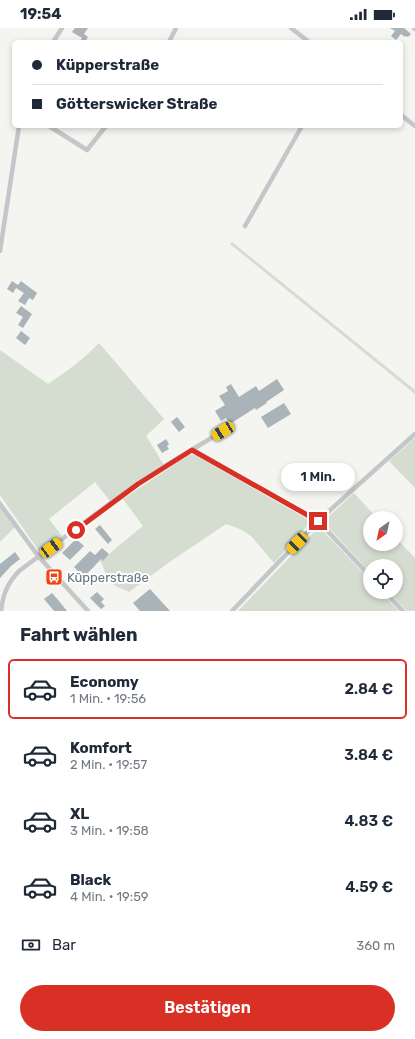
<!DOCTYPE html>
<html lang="de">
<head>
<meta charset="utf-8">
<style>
	:root { --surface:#fff; --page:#f6f6f7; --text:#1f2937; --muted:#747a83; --line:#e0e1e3; --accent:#d93025 }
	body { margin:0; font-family:Rubik,sans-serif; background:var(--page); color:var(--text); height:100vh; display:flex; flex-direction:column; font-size:15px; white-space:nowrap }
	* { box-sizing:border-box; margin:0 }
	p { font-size:13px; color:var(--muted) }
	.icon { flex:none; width:22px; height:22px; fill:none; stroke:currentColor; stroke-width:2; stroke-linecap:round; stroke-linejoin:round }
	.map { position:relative; height:583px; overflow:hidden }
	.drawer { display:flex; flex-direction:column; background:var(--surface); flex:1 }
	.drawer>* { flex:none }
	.guide { position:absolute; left:12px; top:12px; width:391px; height:88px; border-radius:6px; box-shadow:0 2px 6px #0003; display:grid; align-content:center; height:88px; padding:0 20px; background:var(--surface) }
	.needle { width:26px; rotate:213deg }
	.buttons { position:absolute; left:363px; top:483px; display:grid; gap:8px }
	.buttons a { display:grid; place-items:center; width:40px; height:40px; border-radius:50%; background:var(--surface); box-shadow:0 2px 6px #0003; font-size:20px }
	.end { position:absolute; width:18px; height:18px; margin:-9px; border:5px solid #d93025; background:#fff; box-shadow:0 0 0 2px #fff }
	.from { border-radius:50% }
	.bubble { position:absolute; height:28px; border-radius:14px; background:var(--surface); box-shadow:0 2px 6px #0003; font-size:13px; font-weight:600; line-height:28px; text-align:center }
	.car { position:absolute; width:12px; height:24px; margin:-12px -6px; border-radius:5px; box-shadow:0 0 3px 1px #0007; background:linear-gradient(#f5c518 24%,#345 0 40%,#f5c518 0 76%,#345 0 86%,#f5c518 0) }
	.guide b { display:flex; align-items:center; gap:14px; height:38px; font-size:15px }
	.guide b+b { border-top:1px solid var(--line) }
	.guide i { width:10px; height:10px; background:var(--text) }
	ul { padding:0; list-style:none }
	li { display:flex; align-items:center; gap:12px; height:60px; margin:0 8px 6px; padding:0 12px; border:2px solid transparent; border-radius:6px }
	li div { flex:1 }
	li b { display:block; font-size:15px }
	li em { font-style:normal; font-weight:600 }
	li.current { border-color:var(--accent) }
	li>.icon { width:36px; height:36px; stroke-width:1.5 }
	h2 { padding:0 20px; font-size:18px; line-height:48px }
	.pay { display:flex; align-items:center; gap:10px; height:44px; padding:0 20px; font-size:15px }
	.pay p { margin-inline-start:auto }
	.cta { display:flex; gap:8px; margin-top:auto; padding:8px 20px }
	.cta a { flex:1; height:46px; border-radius:24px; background:var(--accent); color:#fff; font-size:16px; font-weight:600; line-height:46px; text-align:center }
	.status { display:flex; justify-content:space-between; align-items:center; height:28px; padding:0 20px; background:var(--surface); direction:ltr }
	.status svg { height:11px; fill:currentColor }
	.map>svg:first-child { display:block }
</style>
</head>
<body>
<div class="status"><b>19:54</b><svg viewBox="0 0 49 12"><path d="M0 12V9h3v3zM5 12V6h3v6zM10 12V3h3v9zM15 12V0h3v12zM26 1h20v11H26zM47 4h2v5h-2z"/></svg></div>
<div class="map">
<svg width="415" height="583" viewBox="0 0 415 583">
	<rect width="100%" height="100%" fill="#f4f4f0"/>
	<g fill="#d5dcd0">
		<polygon points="232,214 415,362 415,366 230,216"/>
		<path d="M99,315l65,76 -18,17 18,29 -54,36 -15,-19 -46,37 13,17 -23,15 -39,-56v-145l48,34c18,-12 36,-25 51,-41z"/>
		<polygon points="415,410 415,460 389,433"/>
		<path d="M189,427h6l112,64 1,6 -34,38 -23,-27 -11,-7 -14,-5 -55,37 -42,31c-7,-4 -16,-5 -21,-14 -4,-5 -4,-12 -8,-17l1,-2 2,1 14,-13 26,-21 -20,-27z"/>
		<polygon points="354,465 377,490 370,490 370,516 396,516 396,510 415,530 415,583 407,583 389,564 396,564 396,538 370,538 370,544 328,499 326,491"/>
		<polygon points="0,472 17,497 0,514"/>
		<polygon points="321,501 370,552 370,564 381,564 399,583 238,583 315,503"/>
	</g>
	<g fill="#aab3b7">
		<polygon points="75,0 88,0 84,6 88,9 85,14 80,13 82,10 72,4"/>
		<polygon points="390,0 404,0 411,6 408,9 406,8 405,9 401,6 396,12 391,8 395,3"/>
		<polygon points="12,253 18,257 21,253 37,265 33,272 29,270 25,277 18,273 24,265 16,260 13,265 7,261"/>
		<polygon points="21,278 32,286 23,300 18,297 23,289 16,285"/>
		<polygon points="21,303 30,310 25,317 16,310"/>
		<polygon points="277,351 284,362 266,374 267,375 256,382 255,380 230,396 226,390 221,393 215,383 225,377 219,368 228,363 226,359 231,356 239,369 256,358 259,363"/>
		<polygon points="284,375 291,386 268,400 261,389"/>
		<polygon points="177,389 185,399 179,404 171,394"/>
		<polygon points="166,411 169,416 167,418 169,421 162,425 157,417"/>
		<polygon points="100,497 112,512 108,516 95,501"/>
		<polygon points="76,511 84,518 70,532 62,525"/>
		<polygon points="102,520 109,526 103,533 101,531 84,549 74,539 90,523 95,527"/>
		<polygon points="15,524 20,531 11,538 0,550 0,536"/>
		<polygon points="150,561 170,583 140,583 133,575"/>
		<polygon points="97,564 104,571 101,574 105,578 101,581 90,570"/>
		<polygon points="52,565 59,573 67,583 54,583 44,571"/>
	</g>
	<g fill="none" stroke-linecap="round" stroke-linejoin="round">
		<g stroke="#c3c7ca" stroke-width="4.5">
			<polyline points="291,0 309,14"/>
			<polyline points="414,0 415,1"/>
			<polyline points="53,14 62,0"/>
			<polyline points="169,14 176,0"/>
			<polyline points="401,87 415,98"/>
			<polyline points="49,98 87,122 106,98"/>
			<polyline points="245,198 302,98"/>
			<polyline points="0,223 19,98"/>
			<polyline points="192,422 318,493 370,548"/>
			<polyline points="0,476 39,529 88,583"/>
			<polyline points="385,564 403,583"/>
			<path d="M1,583c2,-17 6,-27 18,-40l101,-75 45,-30 58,-35"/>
			<polyline points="232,583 318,493 415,406"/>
		</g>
	</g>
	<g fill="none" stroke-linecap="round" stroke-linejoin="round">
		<polyline stroke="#d93025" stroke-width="5" points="76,502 138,456 192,422 318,493"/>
	</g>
	<defs>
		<g id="bus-square" transform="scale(0.9)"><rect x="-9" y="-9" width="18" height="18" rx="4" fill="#ef4415" stroke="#fff"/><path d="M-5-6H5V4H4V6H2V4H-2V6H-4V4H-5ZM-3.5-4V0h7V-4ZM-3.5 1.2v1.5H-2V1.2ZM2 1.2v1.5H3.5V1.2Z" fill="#fff"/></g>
	</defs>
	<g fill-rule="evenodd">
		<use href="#bus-square" x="54" y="549"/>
	</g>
	<g text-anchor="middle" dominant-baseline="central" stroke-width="4" stroke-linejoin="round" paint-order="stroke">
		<g font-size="13" fill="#617583" stroke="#fff" text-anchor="start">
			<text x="67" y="549">Küpperstraße</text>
		</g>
	</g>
</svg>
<div class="buttons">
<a><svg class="needle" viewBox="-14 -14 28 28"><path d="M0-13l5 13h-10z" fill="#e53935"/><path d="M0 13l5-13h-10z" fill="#747a83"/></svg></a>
<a><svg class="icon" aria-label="locate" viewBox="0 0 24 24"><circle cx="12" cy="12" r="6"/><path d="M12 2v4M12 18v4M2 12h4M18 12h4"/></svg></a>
</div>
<i class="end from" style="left:76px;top:502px"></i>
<i class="end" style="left:318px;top:493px"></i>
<div class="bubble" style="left:281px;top:435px;width:74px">1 Min.</div>
<i class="car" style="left:223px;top:403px;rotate:238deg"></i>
<i class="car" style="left:297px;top:515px;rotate:224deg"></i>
<i class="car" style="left:51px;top:520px;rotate:54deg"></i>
<div class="guide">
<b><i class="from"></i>Küpperstraße</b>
<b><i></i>Götterswicker Straße</b>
</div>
</div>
<section class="drawer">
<h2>Fahrt wählen</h2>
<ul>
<li class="current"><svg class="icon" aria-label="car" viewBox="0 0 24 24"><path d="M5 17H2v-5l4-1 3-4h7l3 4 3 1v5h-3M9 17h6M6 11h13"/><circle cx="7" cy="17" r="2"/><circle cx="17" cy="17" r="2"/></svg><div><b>Economy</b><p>1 Min. · 19:56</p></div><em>2.84 €</em></li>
<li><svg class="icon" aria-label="car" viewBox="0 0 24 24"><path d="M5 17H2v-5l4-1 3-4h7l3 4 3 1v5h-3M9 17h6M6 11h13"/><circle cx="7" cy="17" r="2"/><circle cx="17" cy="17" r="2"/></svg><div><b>Komfort</b><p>2 Min. · 19:57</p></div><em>3.84 €</em></li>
<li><svg class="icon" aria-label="car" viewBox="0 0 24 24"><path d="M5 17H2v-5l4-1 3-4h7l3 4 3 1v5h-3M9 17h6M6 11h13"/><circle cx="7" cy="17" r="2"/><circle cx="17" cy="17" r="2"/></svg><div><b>XL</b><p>3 Min. · 19:58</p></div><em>4.83 €</em></li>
<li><svg class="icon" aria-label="car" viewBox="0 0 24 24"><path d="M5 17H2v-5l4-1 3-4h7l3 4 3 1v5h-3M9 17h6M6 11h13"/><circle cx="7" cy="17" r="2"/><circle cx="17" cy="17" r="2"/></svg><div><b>Black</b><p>4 Min. · 19:59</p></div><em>4.59 €</em></li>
</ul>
<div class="pay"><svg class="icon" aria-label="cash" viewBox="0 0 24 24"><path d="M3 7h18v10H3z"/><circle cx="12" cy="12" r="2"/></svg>Bar<p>360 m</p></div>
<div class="cta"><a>Bestätigen</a></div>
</section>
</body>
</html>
